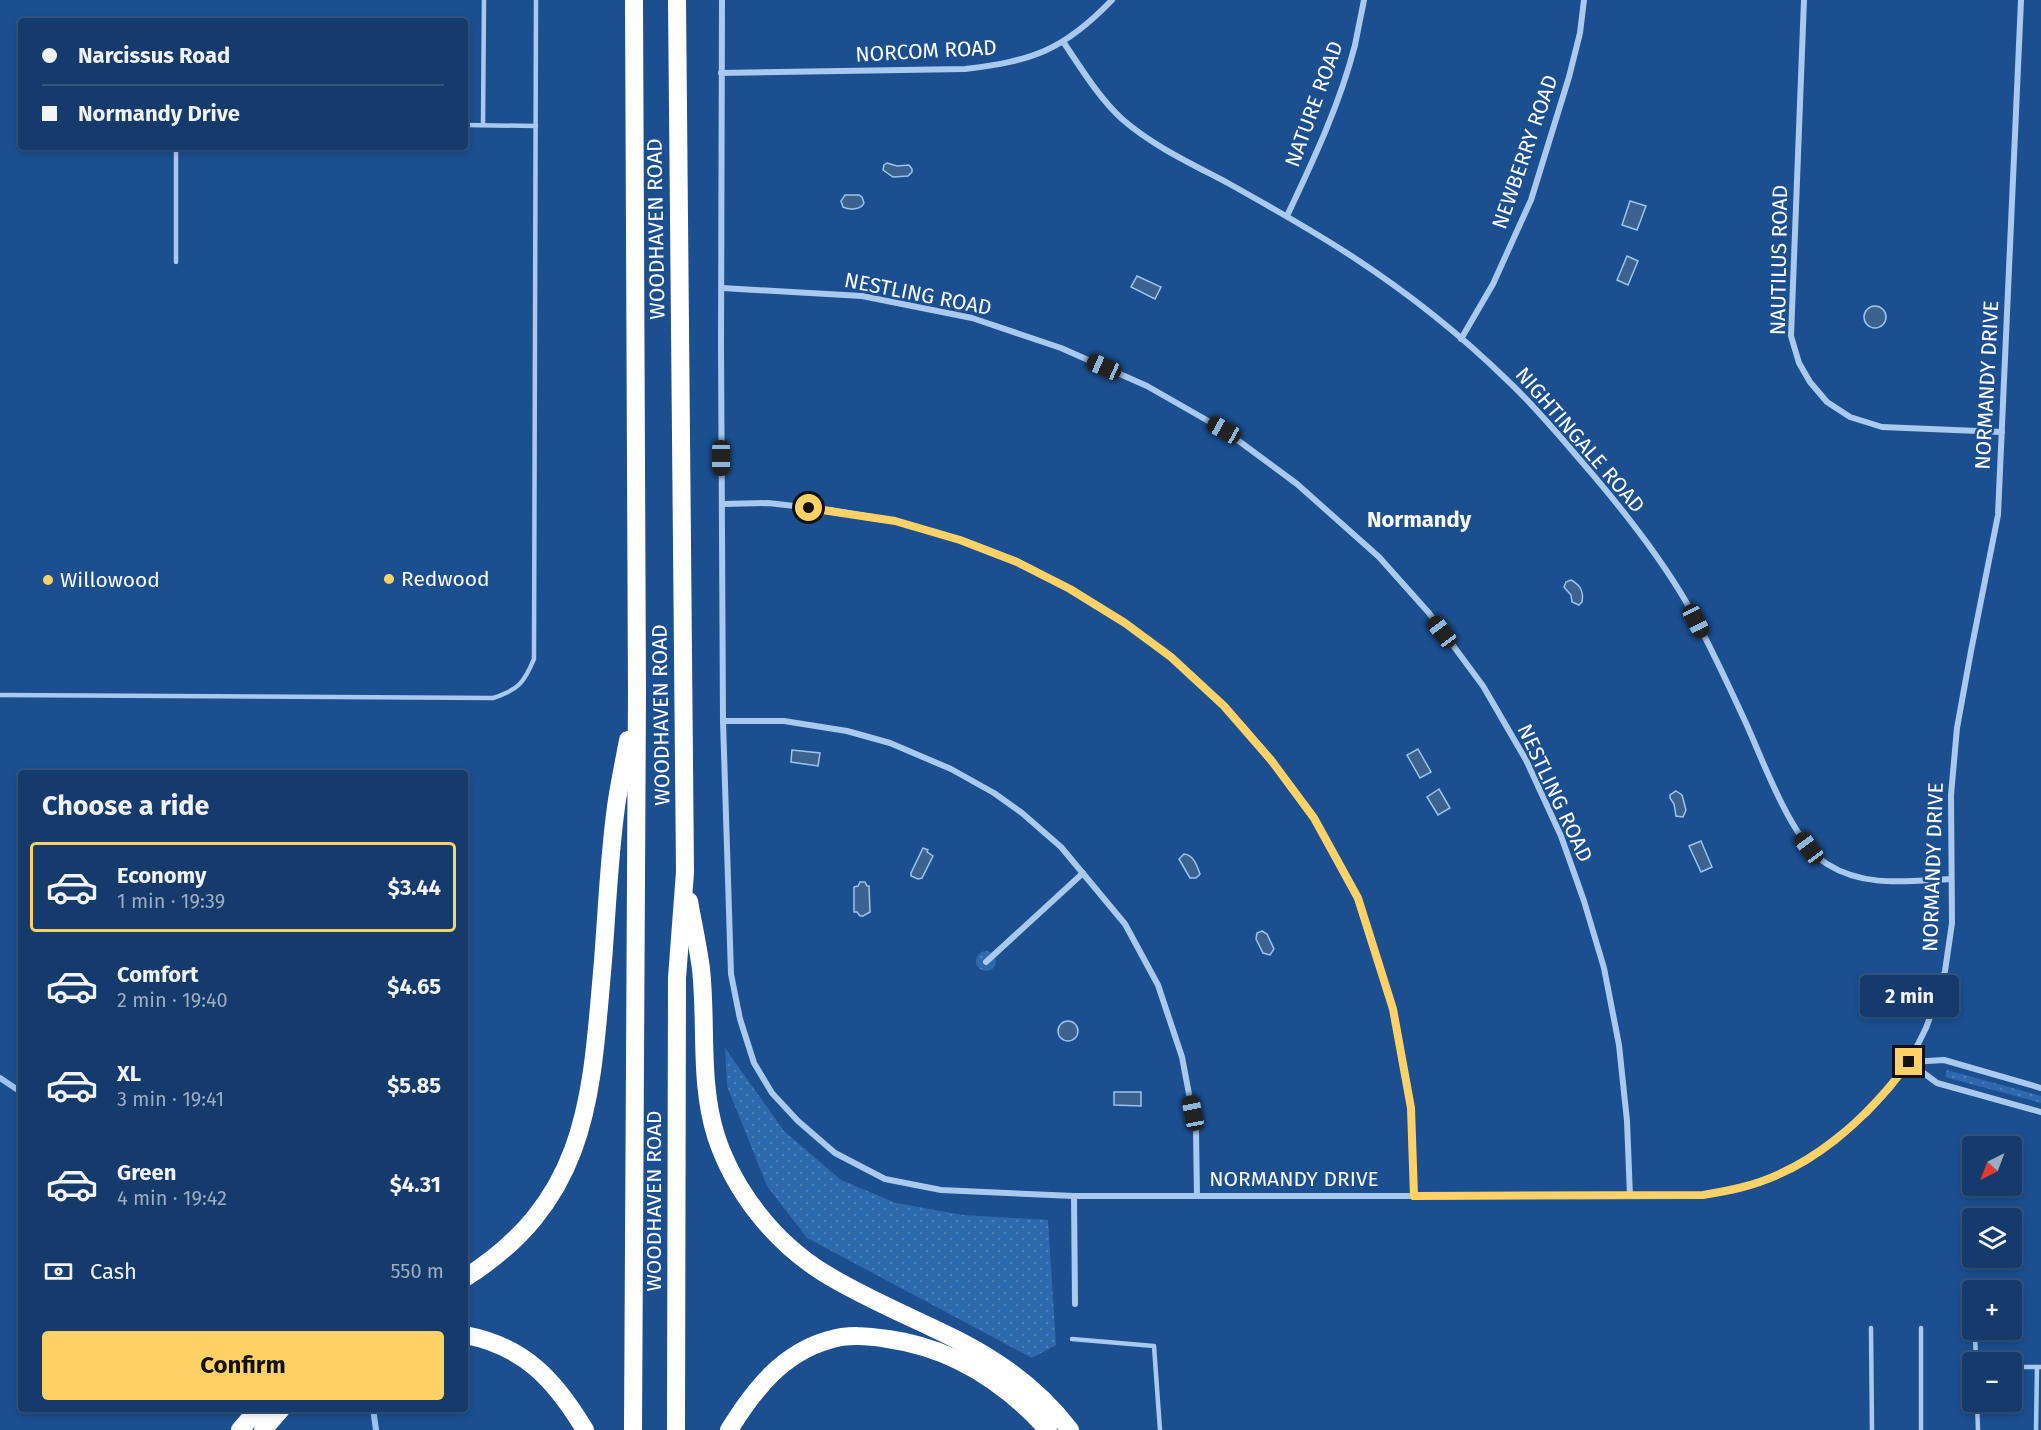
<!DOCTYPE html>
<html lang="en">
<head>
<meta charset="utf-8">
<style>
	:root { --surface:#143b6b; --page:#1d4271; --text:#f1f3f6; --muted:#9dadc1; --line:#33557e; --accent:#ffd166 }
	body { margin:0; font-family:"Fira Sans",sans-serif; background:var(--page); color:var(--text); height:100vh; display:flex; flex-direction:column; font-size:22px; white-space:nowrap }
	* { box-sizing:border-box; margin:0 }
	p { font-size:20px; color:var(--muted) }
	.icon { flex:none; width:33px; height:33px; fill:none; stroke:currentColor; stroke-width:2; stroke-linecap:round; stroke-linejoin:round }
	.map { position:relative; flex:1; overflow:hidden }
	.sheet { position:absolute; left:18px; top:770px; width:450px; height:642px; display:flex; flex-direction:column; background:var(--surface); border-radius:6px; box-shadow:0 3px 9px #0003,0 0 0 2px var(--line) }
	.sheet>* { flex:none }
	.guide { position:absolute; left:18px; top:18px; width:450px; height:132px; border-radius:6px; box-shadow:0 3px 9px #0003,0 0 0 2px var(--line); display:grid; align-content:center; height:132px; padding:0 24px; background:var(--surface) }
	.needle { width:39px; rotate:222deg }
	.controls { position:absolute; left:1962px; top:1136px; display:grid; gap:12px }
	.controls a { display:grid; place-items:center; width:60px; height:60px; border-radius:6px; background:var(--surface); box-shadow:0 3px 9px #0003,0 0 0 2px var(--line); font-size:30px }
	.end { position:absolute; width:27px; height:27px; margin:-14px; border:8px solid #ffd166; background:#111; box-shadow:0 0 0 3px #111 }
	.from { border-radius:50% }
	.bubble { position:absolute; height:42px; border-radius:6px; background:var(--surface); box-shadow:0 3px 9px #0003,0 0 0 2px var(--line); font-size:20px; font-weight:700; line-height:42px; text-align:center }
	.car { position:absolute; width:18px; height:36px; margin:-18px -9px; border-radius:8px; box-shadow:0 0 4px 2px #0007; background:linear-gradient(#222 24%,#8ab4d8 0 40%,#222 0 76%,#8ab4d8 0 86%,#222 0) }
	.guide b { display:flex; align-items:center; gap:21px; height:57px; font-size:22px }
	.guide b+b { border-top:2px solid var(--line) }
	.guide i { width:15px; height:15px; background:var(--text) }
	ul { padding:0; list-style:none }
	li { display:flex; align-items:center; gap:18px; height:90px; margin:0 12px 9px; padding:0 12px; border:3px solid transparent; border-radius:6px }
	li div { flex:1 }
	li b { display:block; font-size:22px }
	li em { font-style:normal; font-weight:700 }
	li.selected { border-color:var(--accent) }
	li>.icon { width:54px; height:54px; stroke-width:1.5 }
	h2 { padding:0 24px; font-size:27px; line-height:72px }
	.pay { display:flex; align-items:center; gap:15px; height:66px; padding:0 24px; font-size:22px }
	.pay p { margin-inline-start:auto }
	.action { display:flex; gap:12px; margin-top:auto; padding:12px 24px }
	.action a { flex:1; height:69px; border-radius:6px; background:var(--accent); color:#111; font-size:24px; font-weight:700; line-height:69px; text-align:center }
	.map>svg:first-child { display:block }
</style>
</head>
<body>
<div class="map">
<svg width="2041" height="1430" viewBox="0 0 2041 1430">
	<defs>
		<pattern id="grass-dots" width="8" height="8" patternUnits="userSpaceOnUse" patternTransform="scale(1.5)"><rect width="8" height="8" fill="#2e69ad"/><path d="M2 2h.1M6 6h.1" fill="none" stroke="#4d80b9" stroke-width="1.8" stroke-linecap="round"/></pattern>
	</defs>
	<rect width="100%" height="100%" fill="#1b4f8f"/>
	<g fill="url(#grass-dots)">
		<circle cx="986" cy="961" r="10"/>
		<polygon points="725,1048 784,1131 841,1180 896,1203 963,1215 1048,1220 1056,1345 1032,1358 807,1238 767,1186 727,1086"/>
		<polygon points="1947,1070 2041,1096 2041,1103 1945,1077"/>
	</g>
	<g fill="#3c6290" stroke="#9cc4f0" stroke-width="1.5">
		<polygon points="887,163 897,166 909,165 912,169 912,172 908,176 893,177 883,170 884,165"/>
		<path d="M845,195h14l3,2 2,6c-3,7 -15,7 -21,4l-2,-6z"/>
		<polygon points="1630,201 1646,206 1637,230 1622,225"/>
		<polygon points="1627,256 1638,261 1628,285 1617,280"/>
		<polygon points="1137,276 1161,287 1155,299 1131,287"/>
		<circle cx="1875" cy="317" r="11"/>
		<path d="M1571,580c9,5 13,11 11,22l-3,3 -7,-3 -1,-7 -7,-8 2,-5z"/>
		<polygon points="1418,749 1431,772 1420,778 1407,755"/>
		<polygon points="792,750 820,753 818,766 791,762"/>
		<polygon points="1439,789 1450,808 1438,815 1427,797"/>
		<polygon points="1676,791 1682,795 1686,810 1683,817 1676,816 1674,804 1670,798 1670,795"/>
		<polygon points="1701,841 1712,867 1701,872 1689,846"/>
		<polygon points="923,848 928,850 927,852 933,856 922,878 918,879 911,876 911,873"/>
		<path d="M1184,854c10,1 13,12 16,20l-4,4h-6l-11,-19z"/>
		<polygon points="860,882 865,882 867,886 869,886 870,912 863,916 860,916 857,912 854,912 854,887 858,886"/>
		<polygon points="1262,931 1267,934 1274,949 1270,955 1263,953 1256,939 1257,933"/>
		<circle cx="1068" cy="1031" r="10"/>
		<polygon points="1114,1092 1141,1092 1141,1106 1114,1105"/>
	</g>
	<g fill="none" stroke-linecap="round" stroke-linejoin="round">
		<g stroke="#9cc4f0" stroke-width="6">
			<polyline points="0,1078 21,1092"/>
			<polyline points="373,1408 376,1430"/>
		</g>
		<g stroke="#a9c9ee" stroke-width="4.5">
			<polyline points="465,125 536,126"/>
			<polyline points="483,125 484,0"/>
			<polyline points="176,262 176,147"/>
			<path d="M0,695l493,3c25,-8 31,-15 41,-39l2,-659"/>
			<polyline points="1871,1328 1872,1430"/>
			<polyline points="1921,1328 1921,1430"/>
			<polyline points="1975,1334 1976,1362"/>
			<polyline points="1072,1339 1154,1346 1160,1430"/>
			<polyline points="2012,1367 2041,1367"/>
			<polyline points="1977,1401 1978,1430"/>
			<polyline points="2036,1430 2037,1367"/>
		</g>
		<g stroke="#a9c9ee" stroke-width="6">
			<polyline points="722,0 721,345 723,721 731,974 740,1019 754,1063 772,1093 798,1121 835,1153 885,1179 941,1190 1074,1196 1630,1196 1703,1195 1740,1188 1772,1177 1811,1158 1867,1113 1890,1088 1909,1062 1926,1028 1936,1001 1945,971 1952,923 1951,795 1957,728 1971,651 1998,515 2021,0"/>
			<polyline points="1804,0 1791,336 1799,363 1810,382 1827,402 1850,417 1882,427 2002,432"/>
			<path d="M1064,43c17,25 35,55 58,76 31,27 68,44 104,63 43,24 86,48 127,75 55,36 108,78 155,124 31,29 58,63 86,95 33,39 65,80 91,124 22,38 41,80 60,121 18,39 46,120 82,143 38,24 81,17 124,15"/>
			<path d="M721,73l244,-4c68,-8 99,-19 147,-69"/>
			<path d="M1287,216c26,-55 53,-112 68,-171 3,-15 6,-30 9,-45"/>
			<polyline points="722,288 862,296 972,318 1061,348 1147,386 1224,430 1297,484 1379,557 1429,613 1483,686 1526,760 1561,836 1584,901 1604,968 1619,1045 1627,1121 1630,1196"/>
			<polyline points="1461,339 1493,284 1531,200 1569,77 1580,33 1584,0"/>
			<polyline points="722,504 768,503 830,510 895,521 960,540 1017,562 1070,589 1125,623 1171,657 1224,706 1271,760 1314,818 1357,898 1393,1009 1411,1108 1414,1196"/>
			<polyline points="723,721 784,721 847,731 890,743 951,769 994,793 1022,813 1061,847 1125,924 1158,985 1182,1057 1196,1131 1197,1196"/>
			<polyline points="986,962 1083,873"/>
			<polyline points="1909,1062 1937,1083 2041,1112"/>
			<polyline points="1910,1062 1944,1060 2041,1088"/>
			<polyline points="1074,1196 1075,1304"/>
		</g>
		<g stroke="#fff" stroke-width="18">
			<path d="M689,901c4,23 9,45 12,68 6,55 -2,113 15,167 18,55 58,106 108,137 88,54 179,69 246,157"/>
			<path d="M465,1278c126,-80 126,-184 138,-317 4,-51 6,-103 13,-154 3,-22 8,-45 12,-67"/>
			<path d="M465,1335c59,11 90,45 120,95"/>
			<polyline points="240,1430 259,1408"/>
			<polyline points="263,1430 282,1408"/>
			<polyline points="633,1430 637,694 634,0"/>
			<polyline points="676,1430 677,978 685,872 677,0"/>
			<path d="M729,1430c24,-39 53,-77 100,-90 19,-6 39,-4 59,-1 64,9 117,43 160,91"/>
		</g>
	</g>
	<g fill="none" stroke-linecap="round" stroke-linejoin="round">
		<path stroke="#ffd166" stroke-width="8" d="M809,508l86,13 65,19 57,22 53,27 55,34 46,34 53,49 47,54 43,58 44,80 35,111 18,99 3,88 289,-1c12,-2 24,-4 36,-7 71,-17 128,-69 170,-126"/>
	</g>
	<g fill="#ffd166" stroke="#1b4f8f" stroke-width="2">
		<circle cx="389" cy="579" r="6"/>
		<circle cx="48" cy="580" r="6"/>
	</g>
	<g text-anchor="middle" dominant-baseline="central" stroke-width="5" stroke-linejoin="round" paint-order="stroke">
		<g font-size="21" fill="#fff" stroke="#1b4f8f">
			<text transform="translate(926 51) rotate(-3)">NORCOM ROAD</text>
			<text transform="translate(1314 104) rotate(-70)">NATURE ROAD</text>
			<text transform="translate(1525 152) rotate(-71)">NEWBERRY ROAD</text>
			<text transform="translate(656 229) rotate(-91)">WOODHAVEN ROAD</text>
			<text transform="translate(1779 260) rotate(-89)">NAUTILUS ROAD</text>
			<text transform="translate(918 294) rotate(11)">NESTLING ROAD</text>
			<text transform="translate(1987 385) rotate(-87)">NORMANDY DRIVE</text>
			<text transform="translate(1580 440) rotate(49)">NIGHTINGALE ROAD</text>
			<text transform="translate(661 715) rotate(-91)">WOODHAVEN ROAD</text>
			<text transform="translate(1555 793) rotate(65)">NESTLING ROAD</text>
			<text transform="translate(1933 867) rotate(-88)">NORMANDY DRIVE</text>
			<text x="1294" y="1179">NORMANDY DRIVE</text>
			<text transform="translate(654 1201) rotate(-90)">WOODHAVEN ROAD</text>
		</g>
		<g font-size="21" fill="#fff" stroke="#1b4f8f" text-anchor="start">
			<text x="401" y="579">Redwood</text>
			<text x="60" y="580">Willowood</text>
		</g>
		<g font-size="22" font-weight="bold" fill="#fff" stroke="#1b4f8f">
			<text x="1419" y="519">Normandy</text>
		</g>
	</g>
</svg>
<div class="controls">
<a><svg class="needle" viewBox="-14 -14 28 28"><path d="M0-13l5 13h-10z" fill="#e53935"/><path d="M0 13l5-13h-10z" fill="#9dadc1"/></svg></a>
<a><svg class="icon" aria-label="layers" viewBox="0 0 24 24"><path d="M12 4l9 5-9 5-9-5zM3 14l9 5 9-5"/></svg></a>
<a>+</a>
<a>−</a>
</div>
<i class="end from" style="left:809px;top:508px"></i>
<i class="end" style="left:1909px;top:1062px"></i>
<div class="bubble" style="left:1860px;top:975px;width:99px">2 min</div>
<i class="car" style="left:1104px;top:367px;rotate:294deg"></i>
<i class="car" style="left:1224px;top:430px;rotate:299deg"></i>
<i class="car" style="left:721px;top:458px;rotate:180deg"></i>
<i class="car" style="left:1696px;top:621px;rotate:153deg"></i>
<i class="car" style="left:1442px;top:632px;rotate:323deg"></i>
<i class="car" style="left:1809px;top:848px;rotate:323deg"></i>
<i class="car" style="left:1193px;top:1113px;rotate:349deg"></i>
<div class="guide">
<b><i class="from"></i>Narcissus Road</b>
<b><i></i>Normandy Drive</b>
</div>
<section class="sheet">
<h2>Choose a ride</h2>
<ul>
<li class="selected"><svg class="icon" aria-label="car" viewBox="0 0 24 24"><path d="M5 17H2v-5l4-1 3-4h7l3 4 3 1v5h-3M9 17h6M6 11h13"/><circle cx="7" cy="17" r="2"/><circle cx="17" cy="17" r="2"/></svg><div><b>Economy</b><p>1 min · 19:39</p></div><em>$3.44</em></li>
<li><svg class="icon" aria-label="car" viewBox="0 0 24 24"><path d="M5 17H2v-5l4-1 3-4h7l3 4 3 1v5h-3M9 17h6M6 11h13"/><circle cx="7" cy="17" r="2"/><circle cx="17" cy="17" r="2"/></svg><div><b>Comfort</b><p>2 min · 19:40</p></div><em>$4.65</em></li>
<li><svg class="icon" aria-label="car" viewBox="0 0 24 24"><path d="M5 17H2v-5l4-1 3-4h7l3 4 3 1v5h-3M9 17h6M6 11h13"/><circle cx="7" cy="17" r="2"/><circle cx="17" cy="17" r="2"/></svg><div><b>XL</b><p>3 min · 19:41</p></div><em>$5.85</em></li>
<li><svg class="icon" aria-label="car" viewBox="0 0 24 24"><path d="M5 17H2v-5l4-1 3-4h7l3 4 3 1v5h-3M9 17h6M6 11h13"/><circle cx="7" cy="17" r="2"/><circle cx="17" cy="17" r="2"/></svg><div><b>Green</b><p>4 min · 19:42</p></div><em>$4.31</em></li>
</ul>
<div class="pay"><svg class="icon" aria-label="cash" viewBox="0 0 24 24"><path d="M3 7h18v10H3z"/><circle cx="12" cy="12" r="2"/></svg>Cash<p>550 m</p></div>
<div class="action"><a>Confirm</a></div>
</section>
</div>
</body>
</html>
